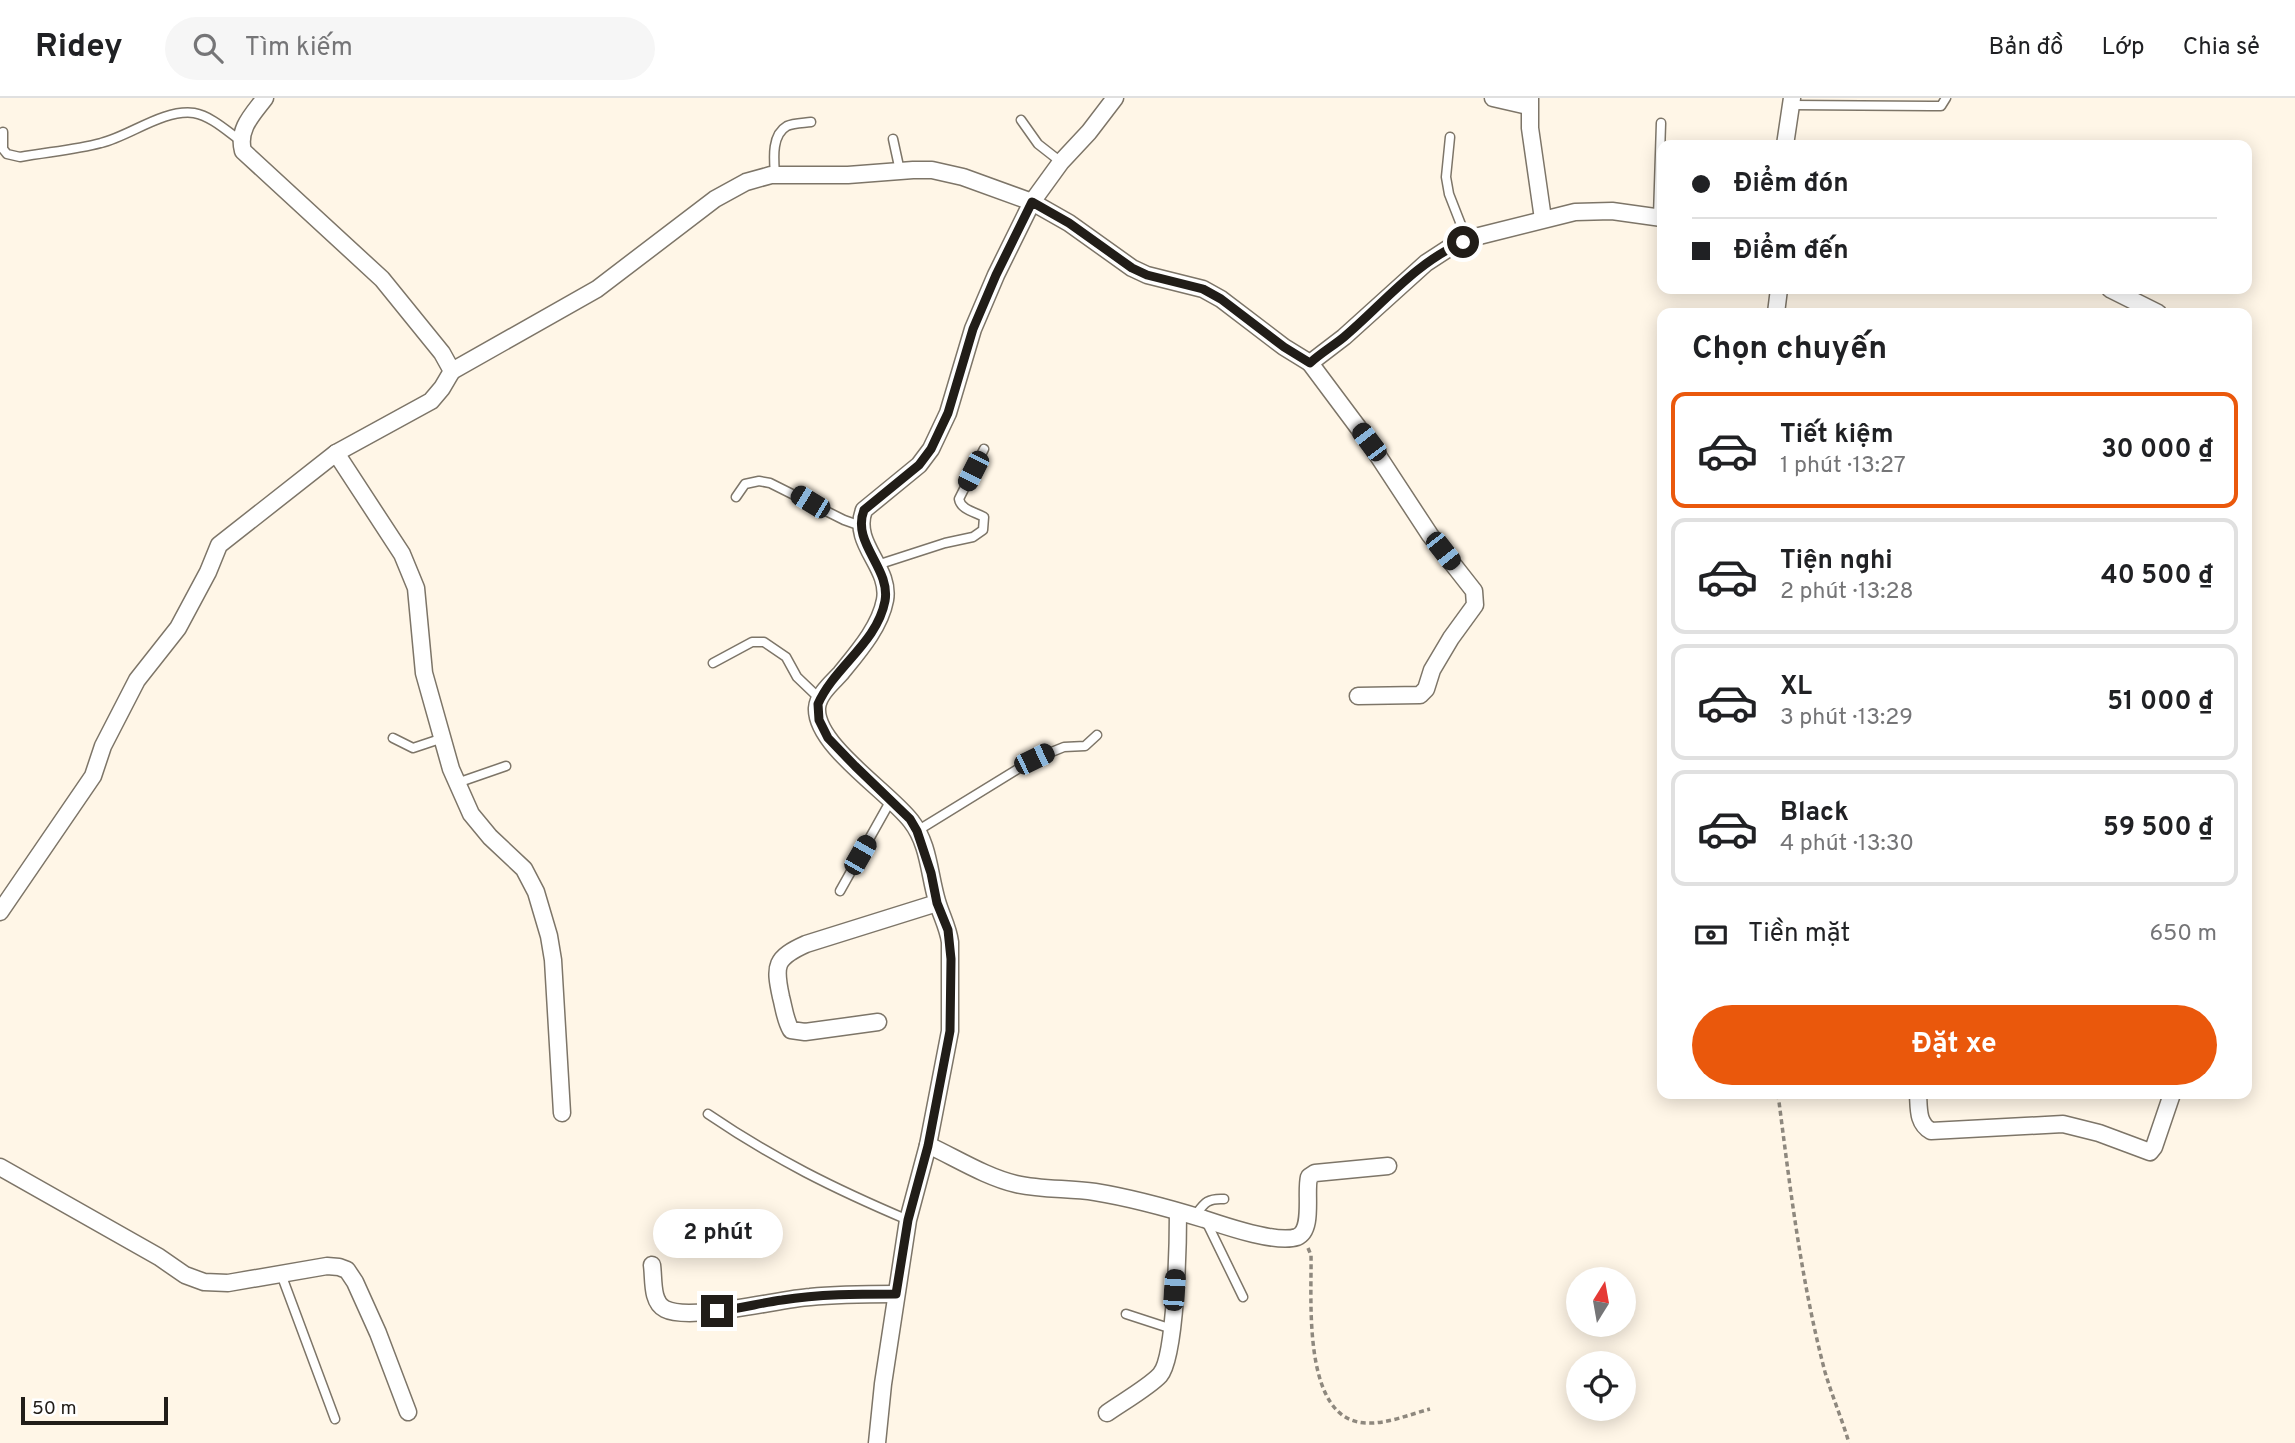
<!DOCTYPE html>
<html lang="vi">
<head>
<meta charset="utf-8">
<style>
	:root { --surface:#fff; --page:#f6f6f6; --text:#202124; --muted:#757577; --line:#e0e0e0; --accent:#ea580c }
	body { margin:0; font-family:Overpass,sans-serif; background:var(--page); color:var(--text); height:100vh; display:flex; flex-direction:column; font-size:26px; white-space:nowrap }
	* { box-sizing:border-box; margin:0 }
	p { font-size:23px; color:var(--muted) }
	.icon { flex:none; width:38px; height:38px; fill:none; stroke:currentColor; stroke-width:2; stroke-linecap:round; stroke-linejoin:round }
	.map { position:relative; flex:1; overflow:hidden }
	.sheet { position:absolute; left:1657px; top:210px; width:595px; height:791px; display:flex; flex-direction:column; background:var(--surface); border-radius:14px; box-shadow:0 4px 18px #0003 }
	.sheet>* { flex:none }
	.banner { position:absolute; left:1657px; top:42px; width:595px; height:154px; border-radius:14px; box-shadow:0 4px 18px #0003; display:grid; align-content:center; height:154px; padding:0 35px; background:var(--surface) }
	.needle { width:46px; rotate:11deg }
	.tools { position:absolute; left:1566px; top:1169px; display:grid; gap:14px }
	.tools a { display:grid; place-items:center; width:70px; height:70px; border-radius:50%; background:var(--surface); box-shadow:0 4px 18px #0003; font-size:35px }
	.scale { position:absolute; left:21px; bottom:18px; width:147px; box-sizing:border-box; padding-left:7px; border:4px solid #211d18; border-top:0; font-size:19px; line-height:24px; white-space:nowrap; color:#211d18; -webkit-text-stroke:5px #fff; paint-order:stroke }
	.end { position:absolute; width:32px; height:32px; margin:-16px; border:9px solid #211d18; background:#fff; box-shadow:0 0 0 4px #fff }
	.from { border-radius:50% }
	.bubble { position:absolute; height:49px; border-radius:24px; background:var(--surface); box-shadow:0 4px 18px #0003; font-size:23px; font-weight:700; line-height:49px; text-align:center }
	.car { position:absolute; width:21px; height:42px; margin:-21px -10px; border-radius:9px; box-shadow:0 0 5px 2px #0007; background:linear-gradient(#222 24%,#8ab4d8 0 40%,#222 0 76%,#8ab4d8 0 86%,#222 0) }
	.banner b { display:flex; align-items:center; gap:24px; height:66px; font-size:26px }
	.banner b+b { border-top:2px solid var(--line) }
	.banner i { width:18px; height:18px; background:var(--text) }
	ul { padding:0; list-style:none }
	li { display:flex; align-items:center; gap:21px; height:116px; margin:0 14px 10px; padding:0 21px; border:4px solid var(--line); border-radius:14px }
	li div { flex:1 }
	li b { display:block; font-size:26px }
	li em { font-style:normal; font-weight:700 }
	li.current { border-color:var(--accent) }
	li>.icon { width:63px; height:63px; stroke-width:1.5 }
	h2 { padding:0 35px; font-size:32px; line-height:84px }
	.pay { display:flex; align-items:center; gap:18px; height:77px; padding:0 35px; font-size:26px }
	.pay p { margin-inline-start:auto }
	.button { display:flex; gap:14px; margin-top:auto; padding:14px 35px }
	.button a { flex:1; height:80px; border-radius:42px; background:var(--accent); color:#fff; font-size:28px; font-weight:700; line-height:80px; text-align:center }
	header { display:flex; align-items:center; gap:42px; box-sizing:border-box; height:98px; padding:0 35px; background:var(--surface); border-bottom:2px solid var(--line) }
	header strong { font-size:33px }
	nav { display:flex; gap:38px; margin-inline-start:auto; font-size:24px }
	.search { width:490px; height:63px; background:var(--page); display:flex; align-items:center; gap:18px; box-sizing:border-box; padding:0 24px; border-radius:38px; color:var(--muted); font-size:26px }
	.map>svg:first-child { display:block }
</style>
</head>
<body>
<header>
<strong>Ridey</strong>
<div class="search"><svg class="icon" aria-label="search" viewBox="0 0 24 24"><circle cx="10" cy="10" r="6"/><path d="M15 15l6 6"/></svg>Tìm kiếm</div>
<nav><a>Bản đồ</a><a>Lớp</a><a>Chia sẻ</a></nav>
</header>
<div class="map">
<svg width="2295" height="1345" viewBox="0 0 2295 1345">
	<rect width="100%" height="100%" fill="#fff6e7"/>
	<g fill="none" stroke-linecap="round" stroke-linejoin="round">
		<g stroke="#7d7568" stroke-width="11">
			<g id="lane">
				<polyline points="1791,7 1931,8 1941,8 1946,0"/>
				<polyline points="1021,22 1038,46 1061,64"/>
				<path d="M3,34v17l4,5 13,3c27,-5 55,-7 81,-14 29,-7 62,-34 93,-30 17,3 33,18 47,28"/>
				<polyline points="1450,39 1446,79 1449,96 1467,142"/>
				<polyline points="893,41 900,73"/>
				<path d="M775,77c-1,-15 -4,-40 12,-49 6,-3 17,-3 24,-4"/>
				<polyline points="1658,119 1661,25"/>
				<polyline points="736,399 745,386 759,383 770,385 844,422 861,428"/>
				<path d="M877,467l68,-22 28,-6 10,-7 1,-13c-9,-5 -23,-7 -25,-18l25,-50"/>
				<polyline points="713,565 752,544 764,544 786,559 797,579 820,601"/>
				<polyline points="393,640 413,650 443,640"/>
				<polyline points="457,685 506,668"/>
				<polyline points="917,733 1034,661 1064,649 1085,648 1097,637"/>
				<polyline points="840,793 891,702"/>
				<path d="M708,1016c66,45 127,75 200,106"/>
				<path d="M1194,1119c10,-13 12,-19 30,-18"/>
				<polyline points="1206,1123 1243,1199"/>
				<polyline points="281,1176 335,1321"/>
				<polyline points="1126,1216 1172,1231"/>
			</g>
		</g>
		<g stroke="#7d7568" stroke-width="19">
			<g id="street">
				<polyline points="1493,0 1528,8"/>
				<polyline points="1530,0 1530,30 1543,121"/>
				<polyline points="1785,47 1792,0"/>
				<polyline points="2110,191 2158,215"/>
				<polyline points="1776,215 1779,191"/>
				<polyline points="1310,265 1369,344 1430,437 1474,493 1475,507 1451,540 1432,572 1426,591 1420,597 1358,598"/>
				<polyline points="452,273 597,191 715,101 746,84 771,77 848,77 913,72 932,72 963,79 1032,104 1069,125 1132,170 1147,177 1203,191 1221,201 1284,249 1310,265 1344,239 1426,165 1449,150 1475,139 1575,114 1612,113 1662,120"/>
				<polyline points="336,355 402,456 416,490 424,575 451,671 471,716 490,739 524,771 536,794 549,838 553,862 562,1015"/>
				<path d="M0,814l93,-136 10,-30 34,-66 41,-52 30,-56 11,-27 117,-92 95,-52 11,-13 10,-17 -10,-18 -60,-74 -139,-128c-6,-22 10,-37 22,-53"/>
				<path d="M878,924l-73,10 -14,-2c-6,-10 -7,-22 -10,-33 -7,-32 -6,-39 25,-53l131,-41"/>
				<path d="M1918,996c1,14 -1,29 13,37l132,-7 36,9 51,19 4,-5 18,-53"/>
				<path d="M928,1047c28,13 58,32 88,39 26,6 53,4 79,8 37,6 73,16 109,27 21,7 72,25 93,18 17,-7 8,-44 12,-60l6,-4 73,-7"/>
				<polyline points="0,1069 159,1159 185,1177 204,1184 228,1185 327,1168 339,1169 347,1172 355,1184 378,1235 408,1314"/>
				<path d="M652,1167c2,14 -1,37 13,44 25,13 114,-10 145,-12 29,-3 57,-3 86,-3"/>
				<path d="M1107,1315c14,-10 42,-26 53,-38 16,-18 18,-134 18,-162"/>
				<path d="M877,1345l6,-59 25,-164 20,-75 22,-114v-89c-2,-15 -9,-27 -13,-41 -8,-27 -8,-57 -26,-80 -22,-29 -96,-76 -94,-113 1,-14 16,-26 24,-35 17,-21 39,-46 44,-73 6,-33 -34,-56 -21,-90l55,-45 12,-16 17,-36 25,-84 23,-54 36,-73 29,-40 28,-30 26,-34"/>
			</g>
		</g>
		<g stroke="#8e887e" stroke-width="3.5" stroke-dasharray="5 3.5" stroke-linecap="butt">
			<path d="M1778,996c12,93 23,187 47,278 7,24 17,47 24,71"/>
			<path d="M1308,1150l3,7c1,43 -10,167 56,168 20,1 44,-9 63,-14"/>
		</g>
		<use href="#lane" stroke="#fff" stroke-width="8"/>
		<use href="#street" stroke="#fff" stroke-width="16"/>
	</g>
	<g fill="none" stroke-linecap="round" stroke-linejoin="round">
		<path stroke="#211d18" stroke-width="9" d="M717,1213c22,-2 43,-8 65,-11 37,-6 76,-6 114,-6l12,-74 20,-74 22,-115 1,-72 -3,-29 -11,-27 -6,-30 -14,-42 -7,-12 -55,-53 -27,-28 -9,-18 -1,-16c16,-37 59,-61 67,-103 6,-33 -34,-58 -21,-91l55,-45 12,-16 17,-36 25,-84 23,-54 36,-73 37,21 63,45 15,7 56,14 18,10 63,48 26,16c11,-10 23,-17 34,-26 39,-33 71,-74 119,-95"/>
	</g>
</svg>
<div class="tools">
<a><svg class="needle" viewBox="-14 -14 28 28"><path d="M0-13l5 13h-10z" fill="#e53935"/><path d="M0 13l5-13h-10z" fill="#757577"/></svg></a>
<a><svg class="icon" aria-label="locate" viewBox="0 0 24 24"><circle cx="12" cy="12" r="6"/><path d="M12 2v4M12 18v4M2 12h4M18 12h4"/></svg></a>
</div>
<div class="scale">50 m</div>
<i class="end from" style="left:1463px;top:144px"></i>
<i class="end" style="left:717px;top:1213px"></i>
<div class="bubble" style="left:653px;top:1111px;width:130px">2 phút</div>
<i class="car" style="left:1369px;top:344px;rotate:323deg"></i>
<i class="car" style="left:973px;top:373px;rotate:207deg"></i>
<i class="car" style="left:810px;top:404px;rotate:301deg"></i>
<i class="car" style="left:1443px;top:453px;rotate:142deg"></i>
<i class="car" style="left:1034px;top:661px;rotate:64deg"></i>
<i class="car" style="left:860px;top:757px;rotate:30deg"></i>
<i class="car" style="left:1174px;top:1192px;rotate:4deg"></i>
<div class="banner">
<b><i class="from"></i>Điểm đón</b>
<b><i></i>Điểm đến</b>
</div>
<section class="sheet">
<h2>Chọn chuyến</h2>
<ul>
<li class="current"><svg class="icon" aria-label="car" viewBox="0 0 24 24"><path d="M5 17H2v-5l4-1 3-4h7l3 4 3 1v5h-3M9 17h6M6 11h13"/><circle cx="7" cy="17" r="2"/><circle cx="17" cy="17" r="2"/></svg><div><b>Tiết kiệm</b><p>1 phút · 13:27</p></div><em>30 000 ₫</em></li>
<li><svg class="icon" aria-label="car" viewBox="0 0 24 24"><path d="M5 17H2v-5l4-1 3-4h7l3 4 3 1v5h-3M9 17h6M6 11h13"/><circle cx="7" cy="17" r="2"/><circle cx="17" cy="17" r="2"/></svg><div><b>Tiện nghi</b><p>2 phút · 13:28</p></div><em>40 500 ₫</em></li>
<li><svg class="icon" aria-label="car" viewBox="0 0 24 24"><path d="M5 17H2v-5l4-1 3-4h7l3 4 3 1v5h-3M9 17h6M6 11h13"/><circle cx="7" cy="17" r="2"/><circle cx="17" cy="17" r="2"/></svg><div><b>XL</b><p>3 phút · 13:29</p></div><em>51 000 ₫</em></li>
<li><svg class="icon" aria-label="car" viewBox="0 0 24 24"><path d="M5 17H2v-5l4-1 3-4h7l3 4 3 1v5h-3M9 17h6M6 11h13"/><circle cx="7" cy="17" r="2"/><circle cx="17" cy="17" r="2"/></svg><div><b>Black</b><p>4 phút · 13:30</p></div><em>59 500 ₫</em></li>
</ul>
<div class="pay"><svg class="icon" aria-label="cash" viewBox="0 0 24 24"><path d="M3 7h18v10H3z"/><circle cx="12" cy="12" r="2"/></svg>Tiền mặt<p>650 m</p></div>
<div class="button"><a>Đặt xe</a></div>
</section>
</div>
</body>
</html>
